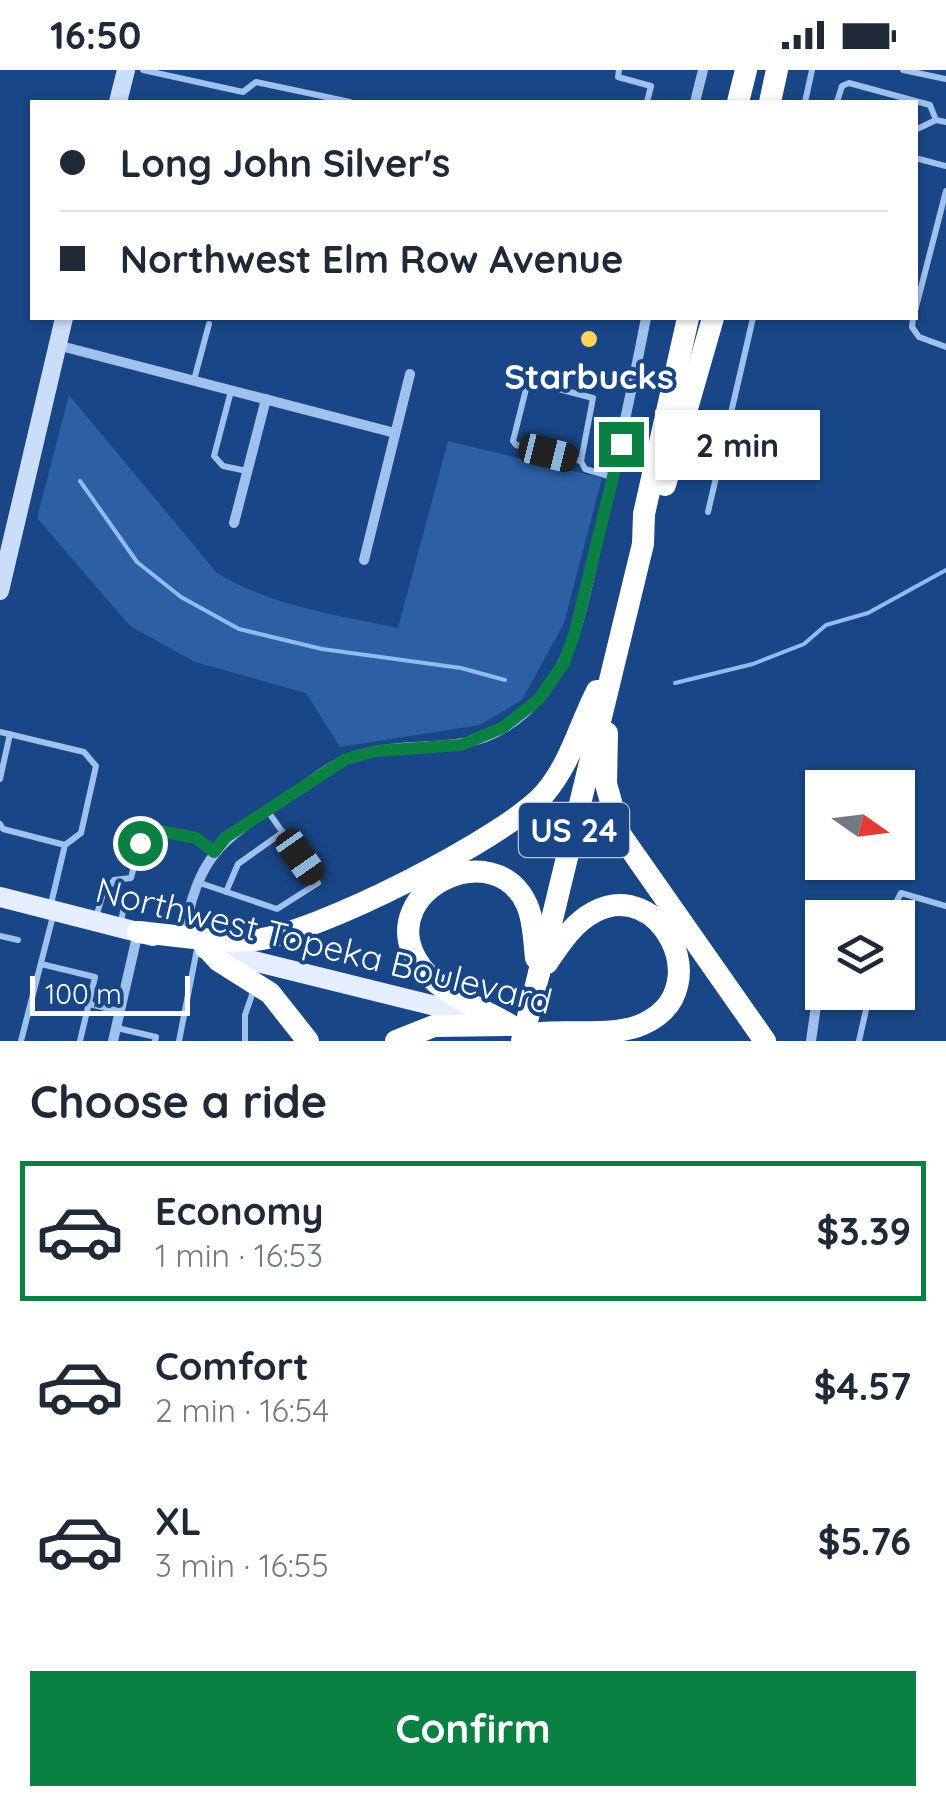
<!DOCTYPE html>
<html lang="en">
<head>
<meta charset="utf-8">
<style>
	:root { --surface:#fff; --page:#f2f2f3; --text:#1f2937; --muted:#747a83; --line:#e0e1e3; --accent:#0b8043 }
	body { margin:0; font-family:Quicksand,sans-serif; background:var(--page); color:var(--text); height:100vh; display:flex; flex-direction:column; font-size:38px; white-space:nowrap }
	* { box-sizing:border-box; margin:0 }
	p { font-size:32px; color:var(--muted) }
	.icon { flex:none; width:55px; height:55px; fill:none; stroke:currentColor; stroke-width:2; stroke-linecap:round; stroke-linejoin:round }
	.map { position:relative; height:971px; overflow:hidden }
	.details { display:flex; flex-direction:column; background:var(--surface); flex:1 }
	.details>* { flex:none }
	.banner { position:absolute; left:30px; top:30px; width:888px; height:220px; border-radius:0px; box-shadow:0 2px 8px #0004; display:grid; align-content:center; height:220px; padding:0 30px; background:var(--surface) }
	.needle { width:65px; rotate:104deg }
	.buttons { position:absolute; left:805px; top:700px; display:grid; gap:20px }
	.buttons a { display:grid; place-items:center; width:110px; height:110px; border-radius:0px; background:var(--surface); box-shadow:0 2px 8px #0004; font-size:50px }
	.scale { position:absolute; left:30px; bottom:25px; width:160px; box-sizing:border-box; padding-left:10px; border:5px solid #fff; border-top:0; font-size:28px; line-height:35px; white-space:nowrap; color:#fff; -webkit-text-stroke:8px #184686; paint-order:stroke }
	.end { position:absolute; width:45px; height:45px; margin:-22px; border:12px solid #0b8043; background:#fff; box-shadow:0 0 0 5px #fff }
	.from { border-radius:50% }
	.bubble { position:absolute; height:70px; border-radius:0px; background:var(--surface); box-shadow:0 2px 8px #0004; font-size:32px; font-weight:800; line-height:70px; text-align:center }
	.car { position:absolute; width:30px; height:60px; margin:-30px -15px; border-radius:12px; box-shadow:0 0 8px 2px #0007; background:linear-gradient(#222 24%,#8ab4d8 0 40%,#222 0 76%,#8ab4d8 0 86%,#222 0) }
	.banner b { display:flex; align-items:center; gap:35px; height:95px; font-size:38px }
	.banner b+b { border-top:2px solid var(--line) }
	.banner i { width:25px; height:25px; background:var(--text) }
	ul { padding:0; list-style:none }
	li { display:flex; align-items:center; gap:30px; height:140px; margin:0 20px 15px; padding:0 10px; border:5px solid transparent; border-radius:0px }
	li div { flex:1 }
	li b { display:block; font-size:38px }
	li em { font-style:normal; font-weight:800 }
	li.current { border-color:var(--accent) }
	li>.icon { width:90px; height:90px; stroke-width:1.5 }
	h2 { padding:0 30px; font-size:45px; line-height:120px }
	.cta { display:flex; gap:20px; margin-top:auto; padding:20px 30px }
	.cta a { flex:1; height:115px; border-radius:0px; background:var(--accent); color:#fff; font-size:40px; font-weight:800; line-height:115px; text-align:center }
	.status { display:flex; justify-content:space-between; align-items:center; height:70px; padding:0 50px; background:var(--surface); direction:ltr }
	.status svg { height:28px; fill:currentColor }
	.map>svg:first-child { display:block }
</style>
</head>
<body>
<div class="status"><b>16:50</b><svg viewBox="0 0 49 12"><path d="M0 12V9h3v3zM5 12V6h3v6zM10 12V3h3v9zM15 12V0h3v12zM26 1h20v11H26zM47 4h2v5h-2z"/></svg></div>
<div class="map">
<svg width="946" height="971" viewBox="0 0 946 971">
	<rect width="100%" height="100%" fill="#184686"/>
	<path fill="#2b60a4" d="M69,325l148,178c54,33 120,42 181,55l50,-187 154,37 -38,145 -42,77 -42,25 -140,22 -34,-54 -111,-31 -65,-36 -93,-108z"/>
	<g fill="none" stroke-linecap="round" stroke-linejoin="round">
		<g stroke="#91bbef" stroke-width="4">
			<polyline points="80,411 137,492 181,527 239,559 322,579 461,598 505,610"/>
			<polyline points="675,613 753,594 804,574 826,555 868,543 946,500"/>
		</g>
		<g stroke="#9fc1ed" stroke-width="6">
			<polyline points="143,0 243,22 256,12 350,32"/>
			<polyline points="619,0 618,7 651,16 647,32"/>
			<polyline points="903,0 946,9"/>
			<polyline points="805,32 812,0"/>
			<polyline points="837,32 842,16 849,13 930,35 936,50"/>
			<polyline points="915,60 936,50 946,52"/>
			<polyline points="915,88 946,96"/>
			<polyline points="915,241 946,121"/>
			<polyline points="913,248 912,257 919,267 946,277"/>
			<polyline points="194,310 209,254"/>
			<polyline points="231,321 214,386 223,396 247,401"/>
			<polyline points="581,391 593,328 528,311 513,371 516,375 581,391 585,399 612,407"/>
			<polyline points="708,442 753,248"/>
			<polyline points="0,662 84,682 96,696 81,763 65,775 50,838"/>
			<polyline points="0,709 10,664"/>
			<polyline points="0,754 3,759 65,775"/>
			<polyline points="115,811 124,836 121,852"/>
			<polyline points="197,812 277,839 318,813 267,740"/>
			<polyline points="226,822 238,794 283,762"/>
			<polyline points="96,847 103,824 114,810 131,808 140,773 155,761 195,768 214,782"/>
			<polyline points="888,848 901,823 946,836"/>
			<polyline points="0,866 18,870"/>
			<polyline points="41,894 95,907 80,971"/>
			<polyline points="89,934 119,941"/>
			<polyline points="117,958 156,967 155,971"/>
			<polyline points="21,971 54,842"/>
			<polyline points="179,971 197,879"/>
			<polyline points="245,971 245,945 254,919"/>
			<polyline points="859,971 870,922"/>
		</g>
		<g stroke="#9fc1ed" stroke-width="10">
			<polyline points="695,32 703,0"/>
			<polyline points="57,275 395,363"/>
			<polyline points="234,453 266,329"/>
			<polyline points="364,490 410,304"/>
			<path d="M183,868c16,-87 39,-98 109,-144 21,-14 42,-32 66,-39 74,-20 126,12 187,-64 32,-40 39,-94 51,-143 18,-77 35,-153 50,-230"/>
			<polyline points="113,971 138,862"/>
			<polyline points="811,971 822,894"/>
		</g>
		<g stroke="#cbdef9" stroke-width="18">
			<polyline points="118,32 126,0"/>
			<polyline points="0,521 64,248"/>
		</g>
		<g stroke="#e4eeff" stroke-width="20">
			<polyline points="0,827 153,866"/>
			<polyline points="205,879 488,949"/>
		</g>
		<g stroke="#fff" stroke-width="22">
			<polyline points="738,32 746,0"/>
			<polyline points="770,32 777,0"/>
			<polyline points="665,415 713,248"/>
			<polyline points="607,663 606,714 620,764 765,971"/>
			<path d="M138,862c37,3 78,11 115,8 58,-3 254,-103 292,-147 26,-31 34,-67 52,-102"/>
			<polyline points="209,880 219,891 270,923 308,971"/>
			<polyline points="539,903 643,474 644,444 688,248"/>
			<path d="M510,955c-31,-18 -76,-33 -94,-66 -39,-69 79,-126 111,-54 7,16 7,36 9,53"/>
			<path d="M541,963c33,-3 79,5 108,-12 66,-36 11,-144 -55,-109 -21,11 -34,32 -47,51"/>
			<polyline points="396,971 434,956 506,955"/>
		</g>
		<polyline stroke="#fff" stroke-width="22" points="522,971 539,903"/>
	</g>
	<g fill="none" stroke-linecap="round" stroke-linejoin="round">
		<polyline stroke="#0b8043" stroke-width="12" points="140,773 155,760 196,768 214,782 226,767 346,689 376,681 461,675 502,658 538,630 564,593 575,562 621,374"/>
	</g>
	<circle fill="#ffd25a" stroke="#184686" stroke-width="4" cx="589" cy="269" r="10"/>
	<g text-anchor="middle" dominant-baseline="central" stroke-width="8" stroke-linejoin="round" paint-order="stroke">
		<rect fill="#184686" stroke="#bac8db" stroke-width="2.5" x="519" y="733" width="110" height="54" rx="8"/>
		<g font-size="32" font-weight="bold" fill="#fff">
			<text x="574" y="760">US 24</text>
		</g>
		<g font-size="35" font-weight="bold" fill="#fff" stroke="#184686">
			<text x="589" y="306">Starbucks</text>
		</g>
		<g font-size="35" fill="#fff" stroke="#184686">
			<text transform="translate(324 875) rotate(14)">Northwest Topeka Boulevard</text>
		</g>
	</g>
</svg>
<div class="buttons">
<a><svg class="needle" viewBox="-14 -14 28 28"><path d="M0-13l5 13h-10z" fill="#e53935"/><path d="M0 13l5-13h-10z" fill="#747a83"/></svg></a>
<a><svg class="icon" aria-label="layers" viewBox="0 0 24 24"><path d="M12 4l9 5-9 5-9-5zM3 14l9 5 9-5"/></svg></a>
</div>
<div class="scale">100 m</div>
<i class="end from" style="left:140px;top:773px"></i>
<i class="end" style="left:621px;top:374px"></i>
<div class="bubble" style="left:655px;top:340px;width:165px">2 min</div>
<i class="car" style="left:548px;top:383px;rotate:104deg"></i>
<i class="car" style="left:300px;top:787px;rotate:145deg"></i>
<div class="banner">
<b><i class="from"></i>Long John Silver's</b>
<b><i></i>Northwest Elm Row Avenue</b>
</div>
</div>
<section class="details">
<h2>Choose a ride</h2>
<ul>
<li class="current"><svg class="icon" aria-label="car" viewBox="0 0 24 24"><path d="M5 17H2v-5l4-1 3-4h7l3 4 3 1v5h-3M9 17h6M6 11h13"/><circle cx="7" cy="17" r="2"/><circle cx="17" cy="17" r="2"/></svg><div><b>Economy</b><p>1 min · 16:53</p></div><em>$3.39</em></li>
<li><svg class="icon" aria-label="car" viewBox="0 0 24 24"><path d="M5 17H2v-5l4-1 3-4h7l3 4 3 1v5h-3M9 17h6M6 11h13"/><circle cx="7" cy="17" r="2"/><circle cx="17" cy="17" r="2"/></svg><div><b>Comfort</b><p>2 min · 16:54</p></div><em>$4.57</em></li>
<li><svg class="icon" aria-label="car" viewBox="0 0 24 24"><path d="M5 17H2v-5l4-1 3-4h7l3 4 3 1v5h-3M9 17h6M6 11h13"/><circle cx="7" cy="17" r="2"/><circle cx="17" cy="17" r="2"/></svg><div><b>XL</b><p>3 min · 16:55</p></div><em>$5.76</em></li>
</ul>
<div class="cta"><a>Confirm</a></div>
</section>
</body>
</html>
